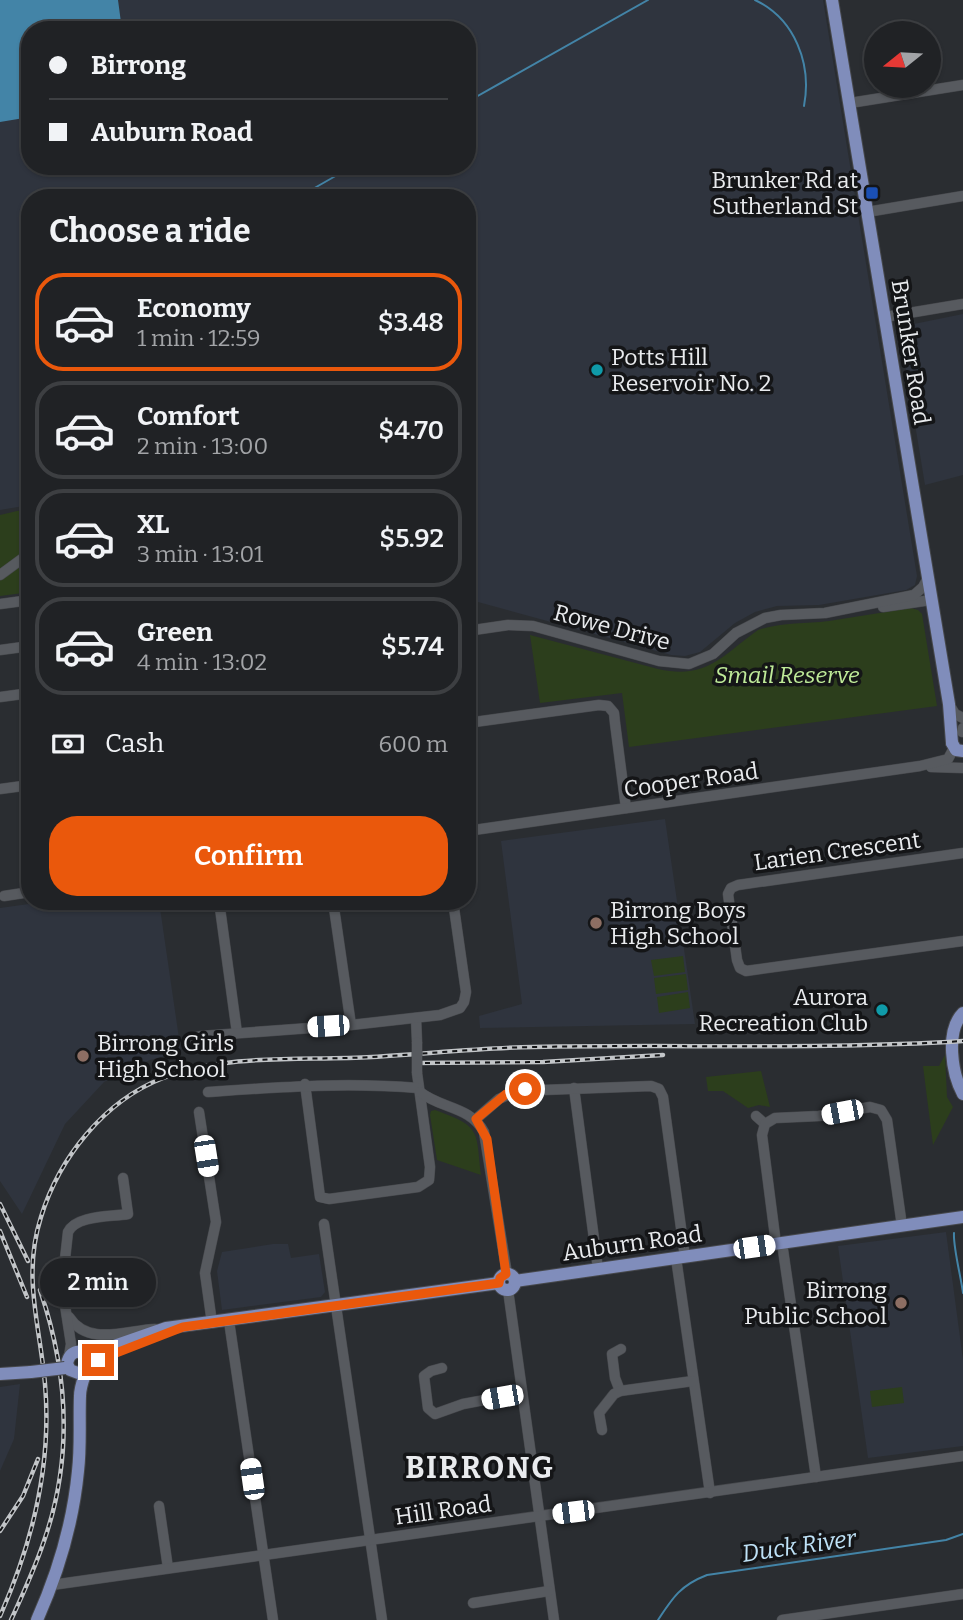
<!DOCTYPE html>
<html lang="en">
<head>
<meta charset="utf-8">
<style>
	:root { --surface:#202225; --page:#282a2d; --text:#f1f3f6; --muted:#a2a4a7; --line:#3d3f42; --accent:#ea580c }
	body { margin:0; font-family:Bitter,serif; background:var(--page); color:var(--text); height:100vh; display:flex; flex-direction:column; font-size:26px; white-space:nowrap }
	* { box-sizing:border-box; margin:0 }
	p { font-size:23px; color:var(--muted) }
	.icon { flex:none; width:38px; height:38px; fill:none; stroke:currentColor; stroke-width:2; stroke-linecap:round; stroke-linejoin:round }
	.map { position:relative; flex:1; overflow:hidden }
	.side { position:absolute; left:21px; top:189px; width:455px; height:721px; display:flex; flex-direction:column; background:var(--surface); border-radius:28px; box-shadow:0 2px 5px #0004,0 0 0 2px var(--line) }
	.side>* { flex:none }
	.top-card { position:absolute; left:21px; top:21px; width:455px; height:154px; border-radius:28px; box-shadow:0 2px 5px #0004,0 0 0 2px var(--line); display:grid; align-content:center; height:154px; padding:0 28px; background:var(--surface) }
	.needle { width:46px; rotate:252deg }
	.buttons { position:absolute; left:864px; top:21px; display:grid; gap:14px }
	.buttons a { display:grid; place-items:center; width:77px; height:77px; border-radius:50%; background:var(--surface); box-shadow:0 2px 5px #0004,0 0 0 2px var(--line); font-size:35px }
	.end { position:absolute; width:32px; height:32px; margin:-16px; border:9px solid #ea580c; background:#fff; box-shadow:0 0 0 4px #fff }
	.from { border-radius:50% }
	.bubble { position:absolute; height:49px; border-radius:24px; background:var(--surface); box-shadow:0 2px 5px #0004,0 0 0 2px var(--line); font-size:23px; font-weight:600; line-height:49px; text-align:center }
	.car { position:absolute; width:21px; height:42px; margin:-21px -10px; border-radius:9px; box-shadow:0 0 5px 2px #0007; background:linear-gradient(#fff 24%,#345 0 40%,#fff 0 76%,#345 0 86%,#fff 0) }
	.top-card b { display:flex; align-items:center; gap:24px; height:66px; font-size:26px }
	.top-card b+b { border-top:2px solid var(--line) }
	.top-card i { width:18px; height:18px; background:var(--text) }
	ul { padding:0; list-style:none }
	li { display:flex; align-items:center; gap:21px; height:98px; margin:0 14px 10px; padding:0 14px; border:4px solid var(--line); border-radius:28px }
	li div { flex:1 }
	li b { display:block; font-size:26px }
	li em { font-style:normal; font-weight:600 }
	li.on { border-color:var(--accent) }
	li>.icon { width:63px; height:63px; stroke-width:1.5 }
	h2 { padding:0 28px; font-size:32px; line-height:84px }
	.pay { display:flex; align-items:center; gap:18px; height:77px; padding:0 28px; font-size:26px }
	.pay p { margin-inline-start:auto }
	.button { display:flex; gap:14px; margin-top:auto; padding:14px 28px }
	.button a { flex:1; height:80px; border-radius:28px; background:var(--accent); color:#fff; font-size:28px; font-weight:600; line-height:80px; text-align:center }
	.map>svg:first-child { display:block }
</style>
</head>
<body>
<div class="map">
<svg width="963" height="1620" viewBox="0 0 963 1620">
	<rect width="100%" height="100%" fill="#2a2d31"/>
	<g fill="#2f343e" fill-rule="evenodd">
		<path d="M0,0h823l94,576 -2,9 -9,5 -87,15 -42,1 -22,6 -20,11 -35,29 -15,4 -14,-1 -204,-56v-401h-437v307l-30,5zM30,30h437v136h-437z"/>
		<polygon points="963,314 963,475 925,485 899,327"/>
		<polygon points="665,819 695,1024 480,1028 479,1016 522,1004 501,841"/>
		<polygon points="50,901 159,901 181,1052 150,1060 104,1082 65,1124 22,1214 0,1181 0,908"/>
		<polygon points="946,1232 963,1360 963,1446 868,1458 838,1246"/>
		<polygon points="273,1244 288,1244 291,1258 319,1254 325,1292 321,1297 222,1310 217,1271 222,1252"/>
		<polygon points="20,1384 14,1439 0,1471 0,1387"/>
	</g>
	<g fill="#2c3e1c">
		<polygon points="30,508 30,592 0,596 0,515"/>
		<path d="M911,608l7,2 4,4 15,92 -308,41 -7,-54 -82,10 -10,-68 128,34c48,11 64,-13 100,-39 24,-8 46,-6 71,-9 27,-4 55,-9 82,-13z"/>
		<polygon points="683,956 685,972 654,976 651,960"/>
		<polygon points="686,974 688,990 656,994 654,978"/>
		<polygon points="688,992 690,1008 659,1013 657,997"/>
		<polygon points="945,1055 947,1097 953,1107 933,1145 923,1066 939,1066"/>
		<polygon points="761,1071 770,1107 759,1105 748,1108 723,1091 708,1091 706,1077"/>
		<path d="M435,1110c46,17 41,19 46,65l-44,-15 -7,-45 1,-4z"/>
		<polygon points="902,1387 904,1403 872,1407 870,1391"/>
	</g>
	<polygon fill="#4384a7" points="0,0 118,0 122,30 30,30 30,117 0,122"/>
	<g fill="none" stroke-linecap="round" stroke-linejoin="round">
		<g stroke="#4384a7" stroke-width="2">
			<path d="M755,0c40,19 57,64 49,106"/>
			<polyline points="467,102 648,0"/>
			<polyline points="297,198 353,166"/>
			<path d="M954,1233c-1,14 7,44 9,60"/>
			<path d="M658,1620c15,-23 23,-35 49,-45l239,-35 17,-6"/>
		</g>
		<g stroke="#46484c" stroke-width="11">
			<g id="minor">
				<polyline points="850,103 963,85"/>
				<polyline points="867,212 963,196"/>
				<polyline points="885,317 963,304"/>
				<polyline points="0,575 30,553"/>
				<polyline points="0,604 30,600"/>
				<polyline points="883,607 931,600"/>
				<polyline points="467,631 508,625 533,626 659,661 689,664 713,654 736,633 765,618 781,615 825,613 914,595 923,587 928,578"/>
				<polyline points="0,650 30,646"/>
				<polyline points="0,697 30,693"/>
				<polyline points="949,704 955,714 963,718"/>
				<polyline points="467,723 599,705 608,706 614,713 615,723 626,808"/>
				<polyline points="962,732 963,728"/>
				<polyline points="931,767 963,768"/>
				<polyline points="0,789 30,785"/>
				<polyline points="467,831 920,766 948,759 954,748"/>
				<polyline points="963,853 738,885 731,888 728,894 737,960 740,968 746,971 963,941"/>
				<polyline points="4,896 30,892"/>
				<polyline points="219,901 237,1033"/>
				<polyline points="333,901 351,1025"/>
				<polyline points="416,1018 417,1042"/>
				<polyline points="188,1039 201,1036 351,1025 440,1015 460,1008 464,1002 466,992 453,901"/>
				<polyline points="305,1084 320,1197 329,1199 418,1187 429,1180 430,1167 417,1073"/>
				<polyline points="574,1088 598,1269"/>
				<path d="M208,1092c73,-5 137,-10 210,-4"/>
				<path d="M420,1092c21,17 50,14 64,40l23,142"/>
				<polyline points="199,1112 216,1222 205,1273 212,1323"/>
				<polyline points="756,1116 765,1124"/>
				<polyline points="476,1119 499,1099 516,1091 651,1086 659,1089 663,1097 685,1257"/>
				<polyline points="324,1224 382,1620"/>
				<polyline points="782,1243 816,1477"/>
				<polyline points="776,1244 762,1135 765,1124 775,1118 819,1116 870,1107 881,1110 887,1120 902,1226"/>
				<polyline points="676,1258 710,1493"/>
				<polyline points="508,1290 554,1620"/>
				<path d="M69,1317c19,30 58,13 86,12"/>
				<polyline points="229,1321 273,1620"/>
				<path d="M69,1356l2,-12 -9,-58 6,-54c8,-17 43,-15 60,-18l-5,-36"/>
				<polyline points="442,1368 431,1371 424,1376 428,1408 435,1414 463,1404 522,1393"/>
				<polyline points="620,1391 615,1378 612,1354 621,1349"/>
				<polyline points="602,1430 599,1413 614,1394 620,1391 693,1381"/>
				<polyline points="159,1506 168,1568"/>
				<polyline points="52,1585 963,1456"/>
				<polyline points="473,1603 549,1591"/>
				<polyline points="782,1620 963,1594"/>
			</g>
		</g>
		<g stroke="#46484c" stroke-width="14">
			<g id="major">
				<polyline points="832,0 949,704 952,743"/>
				<polyline points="952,743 956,750 963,751"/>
				<path d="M963,1013c-18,18 -11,61 0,81"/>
				<circle cx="507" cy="1282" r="8"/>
				<polyline points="515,1281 963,1217"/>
				<polyline points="84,1354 97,1352 166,1328 499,1283"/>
				<polyline points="0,1374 31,1372"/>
				<path d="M37,1620c21,-47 36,-97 41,-149 3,-25 1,-50 2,-75 0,-11 5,-20 8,-31 3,-15 -18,-20 -21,-1l3,6 8,3 8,-4"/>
			</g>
		</g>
		<use href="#minor" stroke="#575a5f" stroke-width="10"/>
		<use href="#major" stroke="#808dbb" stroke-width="12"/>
		<g stroke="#c2c5c8" stroke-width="4.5">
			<g id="rail">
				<polyline points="415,1063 543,1062 663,1055"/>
				<polyline points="0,1204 28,1261"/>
				<polyline points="0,1231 27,1297"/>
				<polyline points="0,1531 23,1496 38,1459"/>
				<path d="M0,1616c33,-74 52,-151 45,-232 -5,-59 -23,-108 -4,-167 18,-59 63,-116 122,-139 66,-25 139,-17 209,-21 54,-3 107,-9 161,-10 144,-3 287,3 430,-6"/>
				<path d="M11,1620c12,-26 24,-52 33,-79 29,-83 24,-169 -4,-251"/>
			</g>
		</g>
		<use href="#rail" stroke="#141517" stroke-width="2" stroke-dasharray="5" stroke-linecap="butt"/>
		<g stroke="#46484c" stroke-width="11" stroke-linecap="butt">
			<polyline id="minor-bridge" points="417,1042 417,1073"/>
		</g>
		<g stroke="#46484c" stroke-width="14" stroke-linecap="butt">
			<polyline id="major-bridge" points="31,1372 65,1368"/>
		</g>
		<use href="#minor-bridge" stroke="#575a5f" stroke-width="10"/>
		<use href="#major-bridge" stroke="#808dbb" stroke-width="12"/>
	</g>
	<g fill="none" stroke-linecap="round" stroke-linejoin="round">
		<polyline stroke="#ea580c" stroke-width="9" points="98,1360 183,1327 499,1283 500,1278 506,1274 487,1139 476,1119 506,1094 525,1089"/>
	</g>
	<rect fill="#1a4fb4" stroke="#141517" stroke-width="2.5" x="865" y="186" width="14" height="14" rx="3.5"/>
	<g fill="#0f9aa8" stroke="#141517" stroke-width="2.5">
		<circle cx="597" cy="370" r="7"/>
		<circle cx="882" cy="1010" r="7"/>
	</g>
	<g fill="#8d6e63" stroke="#141517" stroke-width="2.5">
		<circle cx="596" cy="923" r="7"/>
		<circle cx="83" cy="1056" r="7"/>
		<circle cx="901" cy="1303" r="7"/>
	</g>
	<g text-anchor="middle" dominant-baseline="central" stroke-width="7" stroke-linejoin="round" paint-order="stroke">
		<g font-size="23" fill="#e9ebee" stroke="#141517" text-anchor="end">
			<text x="858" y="180">Brunker Rd at<tspan x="858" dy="26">Sutherland St</tspan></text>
			<text x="611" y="357" text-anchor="start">Potts Hill<tspan x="611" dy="26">Reservoir No. 2</tspan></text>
			<text x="610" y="910" text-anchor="start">Birrong Boys<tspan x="610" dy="26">High School</tspan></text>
			<text x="868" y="997">Aurora<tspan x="868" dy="26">Recreation Club</tspan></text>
			<text x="97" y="1043" text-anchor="start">Birrong Girls<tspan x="97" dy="26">High School</tspan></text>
			<text x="887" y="1290">Birrong<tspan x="887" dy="26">Public School</tspan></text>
		</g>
		<g font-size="23" fill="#e9ebee" stroke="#141517">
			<text transform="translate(911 352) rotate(81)">Brunker Road</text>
			<text transform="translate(612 627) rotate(15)">Rowe Drive</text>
			<text transform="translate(691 780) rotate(-8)">Cooper Road</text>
			<text transform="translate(837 851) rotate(-8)">Larien Crescent</text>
			<text transform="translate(632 1243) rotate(-8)">Auburn Road</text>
			<text transform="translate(443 1510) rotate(-8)">Hill Road</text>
		</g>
		<g font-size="23" font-style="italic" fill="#bfeb99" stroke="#141517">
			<text x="787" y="675">Smail Reserve</text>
		</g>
		<g font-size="24" font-style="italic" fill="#bfe2f7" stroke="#141517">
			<text transform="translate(799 1546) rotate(-8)">Duck River</text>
		</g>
		<g font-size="30" font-weight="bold" letter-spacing="2" fill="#e9ebee" stroke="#141517">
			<text x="480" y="1468">BIRRONG</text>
		</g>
	</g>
</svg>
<div class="buttons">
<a><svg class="needle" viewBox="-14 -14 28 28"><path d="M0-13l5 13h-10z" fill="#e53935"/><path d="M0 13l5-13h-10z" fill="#a2a4a7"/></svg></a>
</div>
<i class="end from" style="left:525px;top:1089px"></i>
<i class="end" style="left:98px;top:1360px"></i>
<div class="bubble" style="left:40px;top:1258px;width:116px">2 min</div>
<i class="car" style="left:328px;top:1026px;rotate:266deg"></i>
<i class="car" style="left:842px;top:1112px;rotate:259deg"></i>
<i class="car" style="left:206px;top:1156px;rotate:171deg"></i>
<i class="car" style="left:754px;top:1247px;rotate:82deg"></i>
<i class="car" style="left:502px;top:1397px;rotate:260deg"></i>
<i class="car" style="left:252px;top:1479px;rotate:352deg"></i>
<i class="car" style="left:573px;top:1512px;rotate:263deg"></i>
<div class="top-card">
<b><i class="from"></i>Birrong</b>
<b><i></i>Auburn Road</b>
</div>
<section class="side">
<h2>Choose a ride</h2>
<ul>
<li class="on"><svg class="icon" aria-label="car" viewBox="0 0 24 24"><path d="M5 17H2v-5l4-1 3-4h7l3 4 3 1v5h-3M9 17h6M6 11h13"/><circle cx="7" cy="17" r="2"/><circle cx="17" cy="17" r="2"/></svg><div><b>Economy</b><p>1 min · 12:59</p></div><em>$3.48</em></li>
<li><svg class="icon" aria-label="car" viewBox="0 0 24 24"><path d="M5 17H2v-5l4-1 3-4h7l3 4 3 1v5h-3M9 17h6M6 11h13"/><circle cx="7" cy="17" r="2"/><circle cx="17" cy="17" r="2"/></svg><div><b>Comfort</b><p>2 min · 13:00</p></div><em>$4.70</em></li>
<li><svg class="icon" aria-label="car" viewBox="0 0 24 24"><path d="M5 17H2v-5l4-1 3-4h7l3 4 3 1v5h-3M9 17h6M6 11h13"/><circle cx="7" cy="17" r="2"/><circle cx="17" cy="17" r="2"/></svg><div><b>XL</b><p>3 min · 13:01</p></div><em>$5.92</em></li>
<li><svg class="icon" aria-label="car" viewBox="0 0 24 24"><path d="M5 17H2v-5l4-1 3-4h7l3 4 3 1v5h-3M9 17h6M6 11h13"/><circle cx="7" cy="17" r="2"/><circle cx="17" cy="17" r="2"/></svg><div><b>Green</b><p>4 min · 13:02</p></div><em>$5.74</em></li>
</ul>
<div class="pay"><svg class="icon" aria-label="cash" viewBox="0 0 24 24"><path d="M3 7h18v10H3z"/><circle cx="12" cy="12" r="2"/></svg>Cash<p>600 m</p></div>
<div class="button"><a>Confirm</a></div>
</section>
</div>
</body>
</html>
